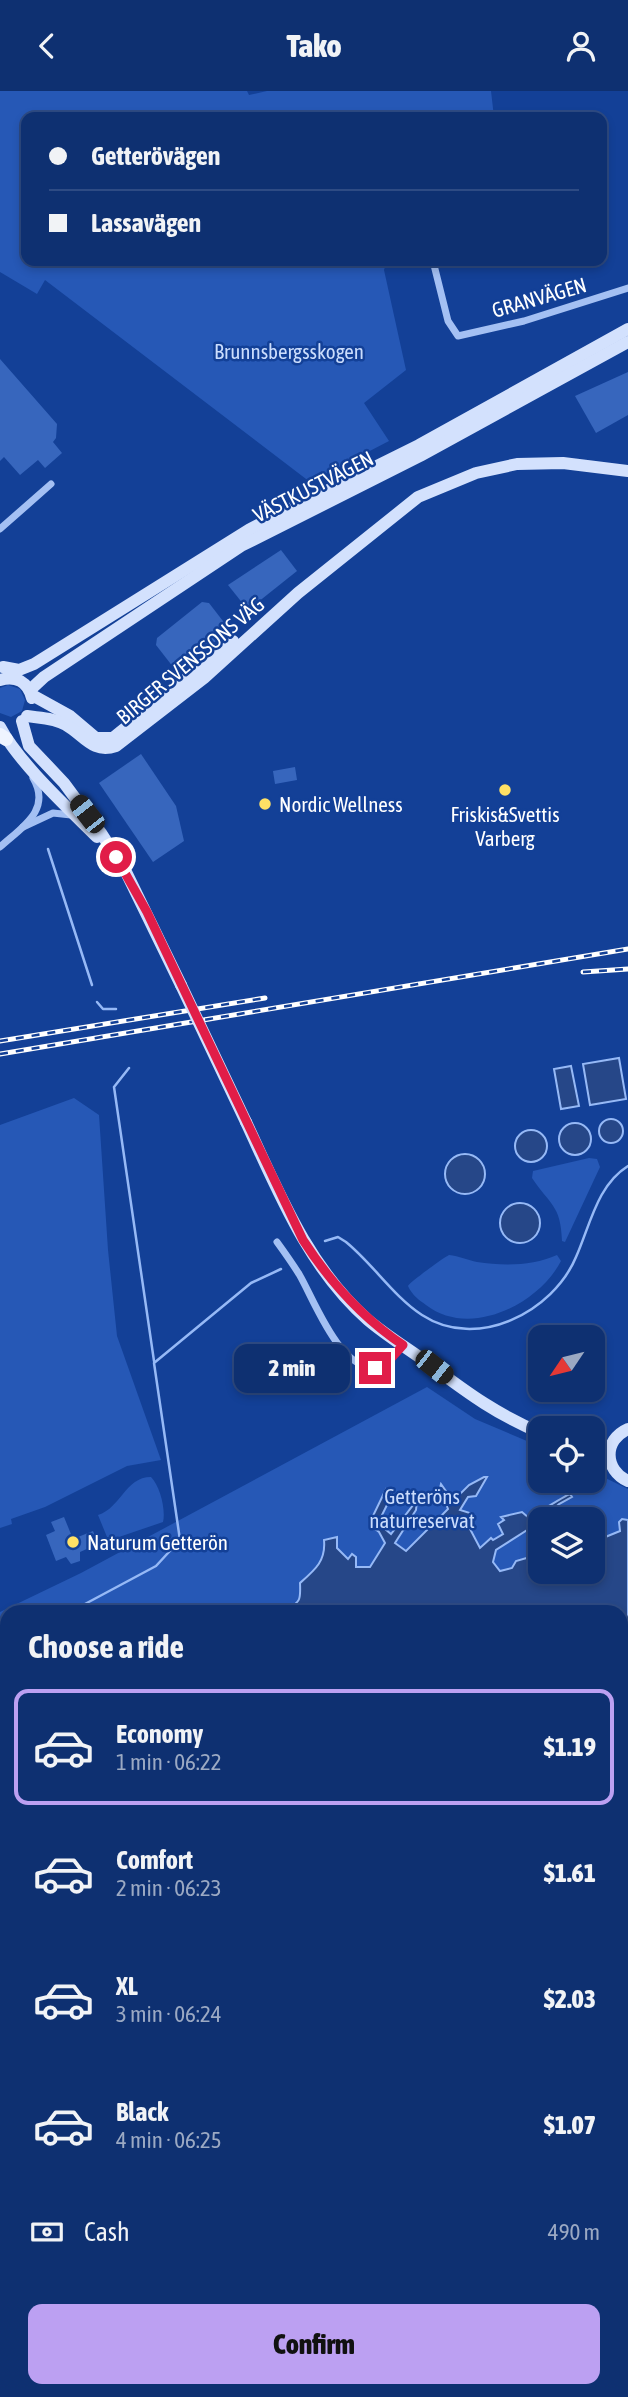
<!DOCTYPE html>
<html lang="en">
<head>
<meta charset="utf-8">
<style>
	:root { --surface:#0e3071; --page:#173876; --text:#f1f3f6; --muted:#9ba9c3; --line:#2e4b84; --accent:#bca0f2 }
	body { margin:0; font-family:"Asap Condensed",sans-serif; background:var(--page); color:var(--text); height:100vh; display:flex; flex-direction:column; font-size:26px; white-space:nowrap }
	* { box-sizing:border-box; margin:0 }
	p { font-size:23px; color:var(--muted) }
	.icon { flex:none; width:38px; height:38px; fill:none; stroke:currentColor; stroke-width:2; stroke-linecap:round; stroke-linejoin:round }
	.map { position:relative; flex:1; overflow:hidden }
	.sheet { position:absolute; left:0px; top:1514px; width:628px; height:793px; display:flex; flex-direction:column; background:var(--surface); border-radius:21px 21px 0 0; box-shadow:0 4px 10px #0003,0 0 0 2px var(--line) }
	.sheet>* { flex:none }
	.hud { position:absolute; left:21px; top:21px; width:586px; height:154px; border-radius:14px; box-shadow:0 4px 10px #0003,0 0 0 2px var(--line); display:grid; align-content:center; height:154px; padding:0 28px; background:var(--surface) }
	.needle { width:46px; rotate:235deg }
	.controls { position:absolute; left:528px; top:1234px; display:grid; gap:14px }
	.controls a { display:grid; place-items:center; width:77px; height:77px; border-radius:14px; background:var(--surface); box-shadow:0 4px 10px #0003,0 0 0 2px var(--line); font-size:35px }
	.end { position:absolute; width:32px; height:32px; margin:-16px; border:9px solid #e11d48; background:#fff; box-shadow:0 0 0 4px #fff }
	.from { border-radius:50% }
	.bubble { position:absolute; height:49px; border-radius:14px; background:var(--surface); box-shadow:0 4px 10px #0003,0 0 0 2px var(--line); font-size:23px; font-weight:800; line-height:49px; text-align:center }
	.car { position:absolute; width:21px; height:42px; margin:-21px -10px; border-radius:9px; box-shadow:0 0 5px 2px #0007; background:linear-gradient(#222 24%,#8ab4d8 0 40%,#222 0 76%,#8ab4d8 0 86%,#222 0) }
	.hud b { display:flex; align-items:center; gap:24px; height:66px; font-size:26px }
	.hud b+b { border-top:2px solid var(--line) }
	.hud i { width:18px; height:18px; background:var(--text) }
	ul { padding:0; list-style:none }
	li { display:flex; align-items:center; gap:21px; height:116px; margin:0 14px 10px; padding:0 14px; border:4px solid transparent; border-radius:14px }
	li div { flex:1 }
	li b { display:block; font-size:26px }
	li em { font-style:normal; font-weight:800 }
	li.current { border-color:var(--accent) }
	li>.icon { width:63px; height:63px; stroke-width:1.5 }
	h2 { padding:0 28px; font-size:32px; line-height:84px }
	.pay { display:flex; align-items:center; gap:18px; height:77px; padding:0 28px; font-size:26px }
	.pay p { margin-inline-start:auto }
	.button { display:flex; gap:14px; margin-top:auto; padding:14px 28px }
	.button a { flex:1; height:80px; border-radius:14px; background:var(--accent); color:#111; font-size:28px; font-weight:800; line-height:80px; text-align:center }
	header { display:flex; justify-content:space-between; align-items:center; height:91px; padding:0 28px; background:var(--surface); font-size:32px; font-weight:800 }
	.map>svg:first-child { display:block }
</style>
</head>
<body>
<header><svg class="icon" aria-label="back" viewBox="0 0 24 24"><path d="M15 5l-7 7 7 7"/></svg>Tako<svg class="icon" aria-label="person" viewBox="0 0 24 24"><circle cx="12" cy="8" r="4"/><path d="M4 21q1-7 8-7t8 7"/></svg></header>
<div class="map">
<svg width="628" height="2306" viewBox="0 0 628 2306">
	<rect width="100%" height="100%" fill="#134097"/>
	<g fill="#2658b6" fill-rule="evenodd">
		<polygon points="0,0 247,0 249,4 267,0 491,0 494,26 26,26 26,170 387,170 384,179 406,279 364,312 389,350 310,391 45,189 37,203 0,181"/>
		<polygon points="8,594 20,598 25,609 22,620 11,626 0,622 0,597"/>
		<polygon points="74,1007 99,1024 108,1159 117,1245 161,1369 127,1375 45,1416 11,1428 12,1433 0,1437 0,1034"/>
		<path d="M589,1067l8,1 3,8 -35,75 -3,-1c-1,-36 -12,-36 -30,-63l1,-7z"/>
		<path d="M449,1164c10,1 19,5 28,7 26,4 56,4 80,-7l4,6c-22,43 -91,78 -135,44 -7,-5 -14,-10 -18,-19 2,-4 35,-28 41,-31z"/>
		<path d="M427,1296l48,32 66,28v34h52v-9l35,17v908h-628v-785l81,-39zM541,1428h52v52h-52zM7,1521h614v779h-614z"/>
		<path d="M151,1386c9,9 15,33 12,45l-44,15h-12l-9,-22c23,-7 27,-38 53,-38z"/>
	</g>
	<g fill="#264788" stroke="#96b9f6" stroke-width="2">
		<polygon points="619,967 626,1008 590,1014 583,973"/>
		<polygon points="571,975 579,1015 561,1018 554,978"/>
		<circle cx="611" cy="1040" r="12"/>
		<circle cx="575" cy="1048" r="16"/>
		<circle cx="531" cy="1055" r="16"/>
		<circle cx="465" cy="1083" r="20"/>
		<circle cx="520" cy="1132" r="20"/>
		<path d="M484,1386h3l-11,19 -8,1 -8,13 10,3 4,7 -5,7 11,21 11,-10 2,2 10,-6 -5,-10 6,-4 -3,-3 21,-5 7,6c7,-4 37,-23 41,-24l2,3 -13,7 -24,21 -39,25 -3,12 7,9 12,-3 4,-7 14,-4 2,5 9,-1v10h52v-29l27,-11 -1,-9 3,-3 6,1v729l-2,-8h-5v-629h-335c12,-12 15,-7 14,-29 15,-13 26,-22 24,-43l13,-3v11l11,11 4,-5 4,3v10h14l15,-24 -6,-11 -8,-6 -1,-4 16,-33 8,2 -16,32 13,11 26,-34 -1,10 -21,33 11,8 42,-42 -8,-21 1,-4 12,17 16,-16z"/>
		<polygon points="3,1649 7,1652 5,2279 0,2277 0,1651"/>
		<polygon points="43,2300 478,2300 478,2303 484,2306 44,2306"/>
	</g>
	<g fill="none" stroke-linecap="round" stroke-linejoin="round">
		<g stroke="#96b9f6" stroke-width="2.5">
			<polyline points="48,758 92,894"/>
			<polyline points="97,911 103,918 116,918"/>
			<polyline points="129,977 114,996 154,1270"/>
			<path d="M325,1150l13,-4 8,5c27,22 47,54 76,73 55,36 131,-3 154,-58 14,-31 21,-72 52,-91"/>
			<polyline points="70,1521 156,1475 180,1449 154,1272 251,1192 281,1178"/>
			<polyline points="0,1556 7,1553"/>
		</g>
	</g>
	<g fill="#3766bd">
		<polygon points="0,268 57,333 56,347 53,351 62,362 45,377 38,369 20,384 4,366 0,370"/>
		<polygon points="628,281 628,324 596,342 575,305"/>
		<polygon points="281,459 297,480 248,519 228,494"/>
		<polygon points="202,511 209,512 226,534 226,542 177,581 156,554 157,547"/>
		<polygon points="141,663 176,715 184,750 153,771 99,692"/>
		<polygon points="295,676 297,689 275,693 273,680"/>
		<polygon points="64,1426 73,1448 93,1440 98,1453 80,1461 80,1470 71,1473 66,1466 56,1470 46,1444 55,1440 51,1431"/>
	</g>
	<g fill="none" stroke-linecap="round" stroke-linejoin="round">
		<g stroke="#a4c0f3" stroke-width="7">
			<polyline points="433,170 448,230 458,245 524,230 628,197"/>
			<polyline points="0,438 51,393"/>
			<polyline points="23,736 53,722 71,724"/>
			<path d="M0,756c22,-20 52,-37 33,-69"/>
			<path d="M277,1151c8,11 15,21 22,32 16,27 42,102 82,93l22,-22"/>
		</g>
		<g stroke="#d3e1fd" stroke-width="12">
			<polyline points="3,576 19,579 34,573 250,438 419,354 628,238"/>
			<path d="M0,589c16,-5 28,2 32,18"/>
			<polyline points="30,599 44,586 241,455 420,365 628,251"/>
			<polyline points="32,604 70,625 96,647 113,647 233,550"/>
			<path d="M27,625c13,2 28,2 39,9 18,10 26,29 50,21l88,-68 94,-85 120,-96 58,-24 41,-9 46,-1 65,8"/>
			<polyline points="22,630 29,655 64,692 101,742 126,781 181,894"/>
			<path d="M0,636c18,35 68,81 97,110"/>
			<path d="M246,1031c33,71 62,145 122,198 20,17 44,31 65,47 36,27 65,48 108,66"/>
			<path d="M628,1338c-25,11 -24,41 0,52"/>
			<polyline points="593,1364 609,1368"/>
		</g>
		<polyline stroke="#eff4ff" stroke-width="14" points="0,644 6,648"/>
		<g stroke="#fff" stroke-width="5">
			<g id="rail">
				<polyline points="583,881 628,878"/>
				<polyline points="0,950 265,907"/>
				<polyline points="0,963 628,858"/>
			</g>
		</g>
		<use href="#rail" stroke="#134097" stroke-width="2.5" stroke-dasharray="8" stroke-linecap="butt"/>
		<polyline stroke="#d3e1fd" stroke-width="12" points="181,894 246,1031"/>
	</g>
	<g fill="none" stroke-linecap="round" stroke-linejoin="round">
		<path stroke="#e11d48" stroke-width="9" d="M116,766l31,55 156,328c27,42 58,77 100,105l-17,19 -11,4"/>
	</g>
	<g fill="#ffe165" stroke="#134097" stroke-width="2.5">
		<circle cx="505" cy="699" r="7"/>
		<circle cx="265" cy="713" r="7"/>
		<circle cx="73" cy="1451" r="7"/>
	</g>
	<g text-anchor="middle" dominant-baseline="central" stroke-width="5" stroke-linejoin="round" paint-order="stroke">
		<g font-size="21" fill="#fff" stroke="#134097">
			<text transform="translate(539 206) rotate(-16)">GRANVÄGEN</text>
			<text transform="translate(313 395) rotate(-27)">VÄSTKUSTVÄGEN</text>
			<text transform="translate(190 569) rotate(-40)">BIRGER SVENSSONS VÄG</text>
		</g>
		<g font-size="21" fill="#cbddfd" stroke="#134097">
			<text x="289" y="260">Brunnsbergsskogen</text>
			<text x="422" y="1405">Getteröns<tspan x="422" dy="24">naturreservat</tspan></text>
		</g>
		<g font-size="21" fill="#fff" stroke="#134097" text-anchor="start">
			<text x="279" y="713">Nordic Wellness</text>
			<text x="505" y="723" text-anchor="middle">Friskis&amp;Svettis<tspan x="505" dy="24">Varberg</tspan></text>
			<text x="87" y="1451">Naturum Getterön</text>
		</g>
	</g>
</svg>
<div class="controls">
<a><svg class="needle" viewBox="-14 -14 28 28"><path d="M0-13l5 13h-10z" fill="#e53935"/><path d="M0 13l5-13h-10z" fill="#9ba9c3"/></svg></a>
<a><svg class="icon" aria-label="locate" viewBox="0 0 24 24"><circle cx="12" cy="12" r="6"/><path d="M12 2v4M12 18v4M2 12h4M18 12h4"/></svg></a>
<a><svg class="icon" aria-label="layers" viewBox="0 0 24 24"><path d="M12 4l9 5-9 5-9-5zM3 14l9 5 9-5"/></svg></a>
</div>
<i class="end from" style="left:116px;top:766px"></i>
<i class="end" style="left:375px;top:1277px"></i>
<div class="bubble" style="left:234px;top:1253px;width:116px">2 min</div>
<i class="car" style="left:87px;top:723px;rotate:322deg"></i>
<i class="car" style="left:434px;top:1276px;rotate:128deg"></i>
<div class="hud">
<b><i class="from"></i>Getterövägen</b>
<b><i></i>Lassavägen</b>
</div>
<section class="sheet">
<h2>Choose a ride</h2>
<ul>
<li class="current"><svg class="icon" aria-label="car" viewBox="0 0 24 24"><path d="M5 17H2v-5l4-1 3-4h7l3 4 3 1v5h-3M9 17h6M6 11h13"/><circle cx="7" cy="17" r="2"/><circle cx="17" cy="17" r="2"/></svg><div><b>Economy</b><p>1 min · 06:22</p></div><em>$1.19</em></li>
<li><svg class="icon" aria-label="car" viewBox="0 0 24 24"><path d="M5 17H2v-5l4-1 3-4h7l3 4 3 1v5h-3M9 17h6M6 11h13"/><circle cx="7" cy="17" r="2"/><circle cx="17" cy="17" r="2"/></svg><div><b>Comfort</b><p>2 min · 06:23</p></div><em>$1.61</em></li>
<li><svg class="icon" aria-label="car" viewBox="0 0 24 24"><path d="M5 17H2v-5l4-1 3-4h7l3 4 3 1v5h-3M9 17h6M6 11h13"/><circle cx="7" cy="17" r="2"/><circle cx="17" cy="17" r="2"/></svg><div><b>XL</b><p>3 min · 06:24</p></div><em>$2.03</em></li>
<li><svg class="icon" aria-label="car" viewBox="0 0 24 24"><path d="M5 17H2v-5l4-1 3-4h7l3 4 3 1v5h-3M9 17h6M6 11h13"/><circle cx="7" cy="17" r="2"/><circle cx="17" cy="17" r="2"/></svg><div><b>Black</b><p>4 min · 06:25</p></div><em>$1.07</em></li>
</ul>
<div class="pay"><svg class="icon" aria-label="cash" viewBox="0 0 24 24"><path d="M3 7h18v10H3z"/><circle cx="12" cy="12" r="2"/></svg>Cash<p>490 m</p></div>
<div class="button"><a>Confirm</a></div>
</section>
</div>
</body>
</html>
